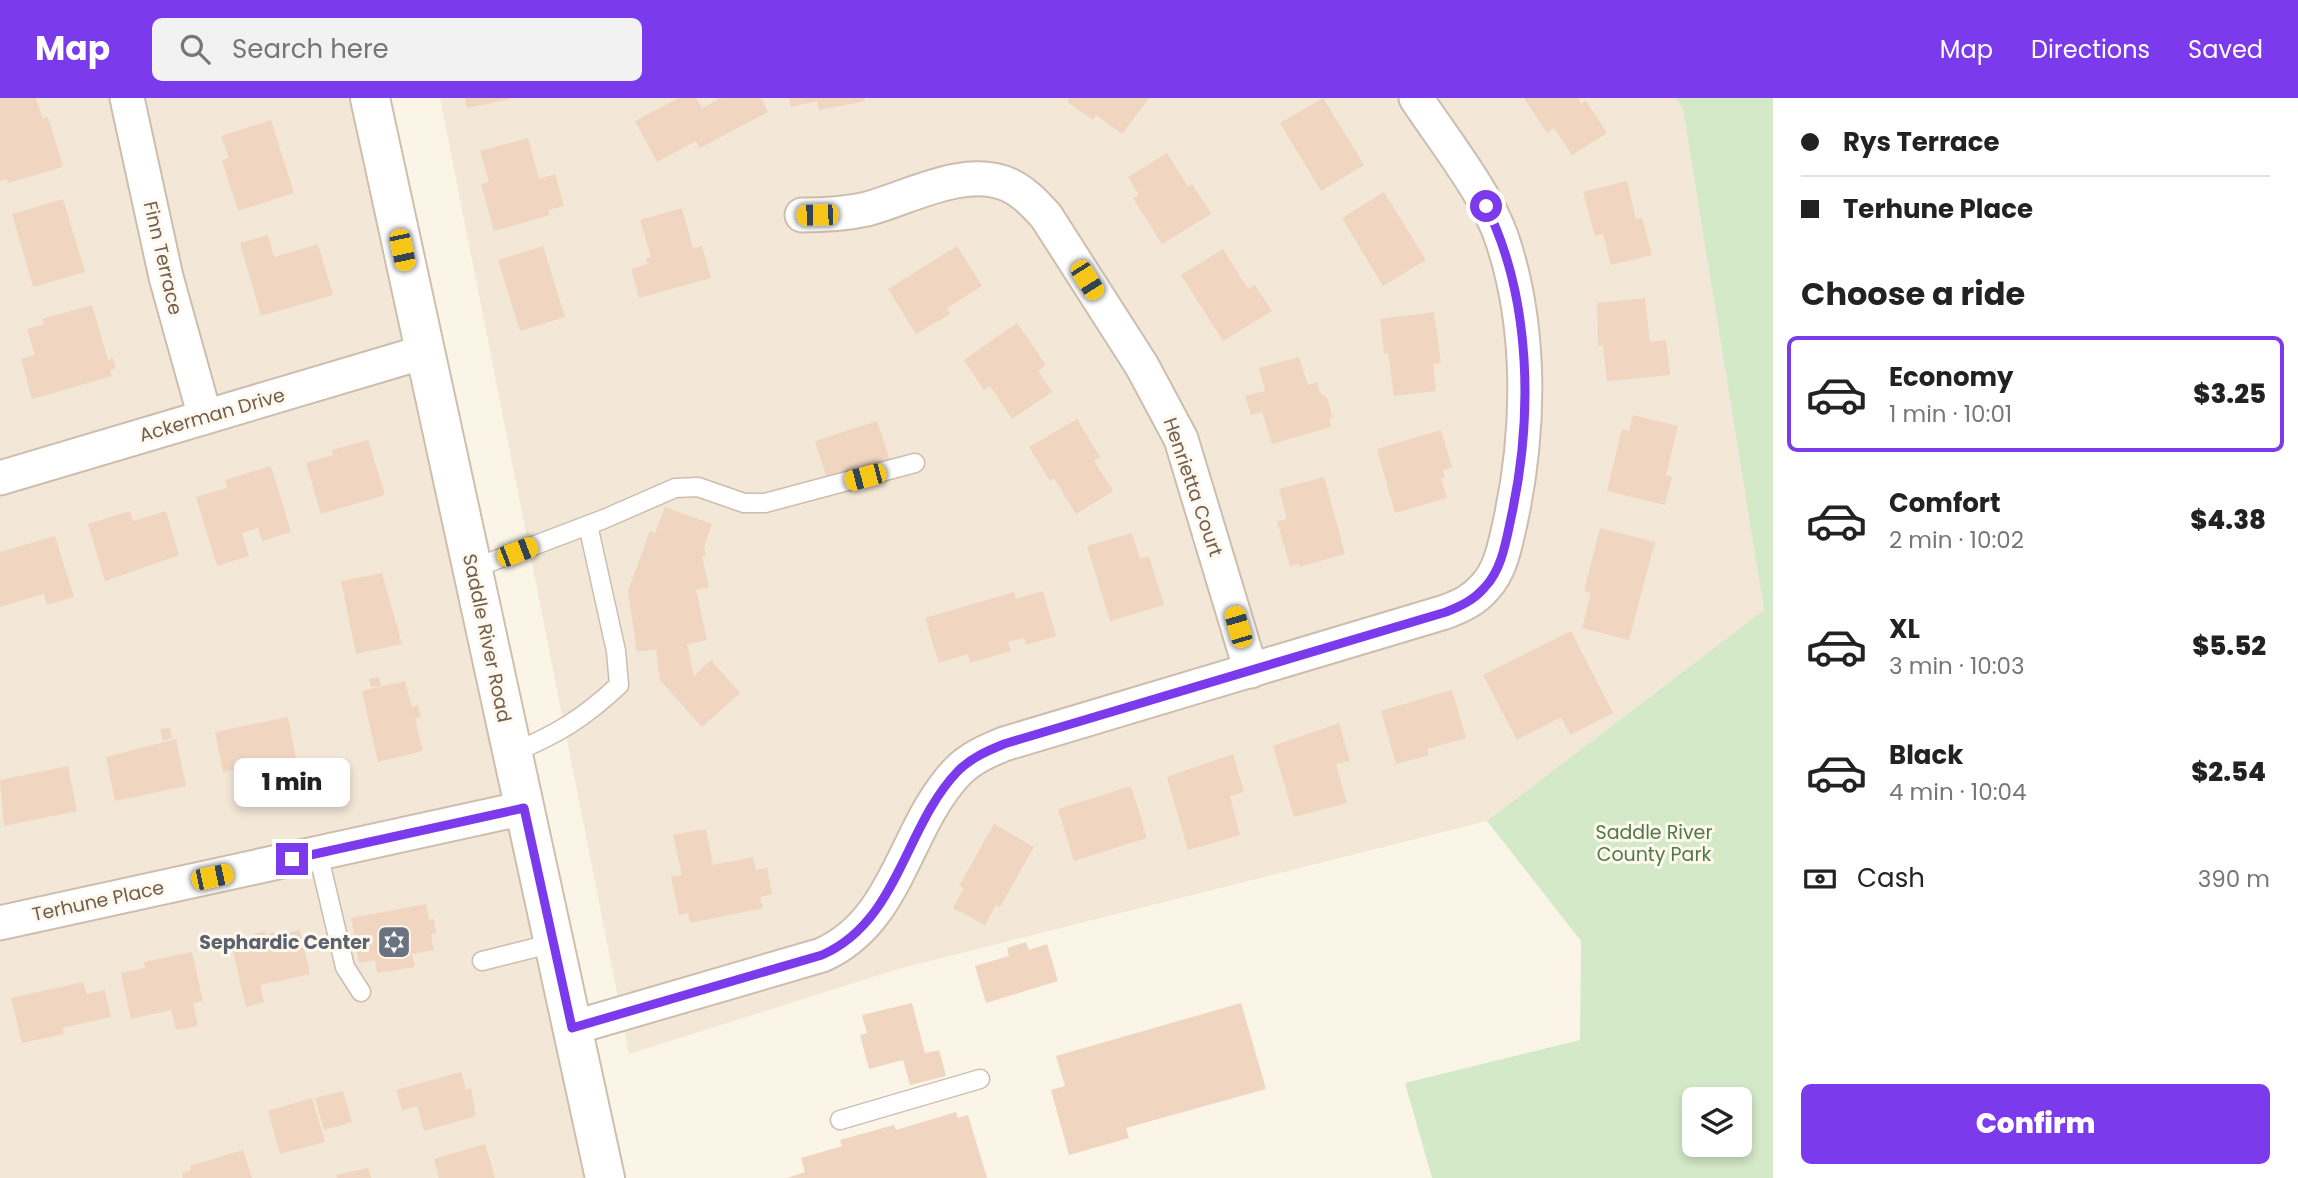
<!DOCTYPE html>
<html lang="en">
<head>
<meta charset="utf-8">
<style>
	:root { --surface:#fff; --page:#f2f2f2; --text:#222; --muted:#767676; --line:#e0e0e0; --accent:#7c3aed }
	body { margin:0; font-family:Poppins,sans-serif; background:var(--page); color:var(--text); height:100vh; display:flex; flex-direction:column; font-size:26px; white-space:nowrap }
	* { box-sizing:border-box; margin:0 }
	p { font-size:23px; color:var(--muted) }
	.icon { flex:none; width:38px; height:38px; fill:none; stroke:currentColor; stroke-width:2; stroke-linecap:round; stroke-linejoin:round }
	.map { position:relative; flex:1; overflow:hidden }
	.drawer { display:flex; flex-direction:column; background:var(--surface); width:525px }
	.drawer>* { flex:none }
	.guide { display:grid; align-content:center; height:154px; padding:0 28px; background:var(--surface) }
	.buttons { position:absolute; left:1682px; top:989px; display:grid; gap:14px }
	.buttons a { display:grid; place-items:center; width:70px; height:70px; border-radius:10px; background:var(--surface); box-shadow:0 4px 10px #0003; font-size:35px }
	.end { position:absolute; width:32px; height:32px; margin:-16px; border:9px solid #7c3aed; background:#fff; box-shadow:0 0 0 4px #fff }
	.from { border-radius:50% }
	.bubble { position:absolute; height:49px; border-radius:10px; background:var(--surface); box-shadow:0 4px 10px #0003; font-size:23px; font-weight:800; line-height:49px; text-align:center }
	.car { position:absolute; width:21px; height:42px; margin:-21px -10px; border-radius:9px; box-shadow:0 0 5px 2px #0007; background:linear-gradient(#f5c518 24%,#345 0 40%,#f5c518 0 76%,#345 0 86%,#f5c518 0) }
	.guide b { display:flex; align-items:center; gap:24px; height:66px; font-size:26px }
	.guide b+b { border-top:2px solid var(--line) }
	.guide i { width:18px; height:18px; background:var(--text) }
	ul { padding:0; list-style:none }
	li { display:flex; align-items:center; gap:21px; height:116px; margin:0 14px 10px; padding:0 14px; border:4px solid transparent; border-radius:10px }
	li div { flex:1 }
	li b { display:block; font-size:26px }
	li em { font-style:normal; font-weight:800 }
	li.on { border-color:var(--accent) }
	li>.icon { width:63px; height:63px; stroke-width:1.5 }
	h2 { padding:0 28px; font-size:32px; line-height:84px }
	.pay { display:flex; align-items:center; gap:18px; height:77px; padding:0 28px; font-size:26px }
	.pay p { margin-inline-start:auto }
	.button { display:flex; gap:14px; margin-top:auto; padding:14px 28px }
	.button a { flex:1; height:80px; border-radius:10px; background:var(--accent); color:#fff; font-size:28px; font-weight:800; line-height:80px; text-align:center }
	header { display:flex; align-items:center; gap:42px; box-sizing:border-box; height:98px; padding:0 35px; background:var(--accent); color:#fff }
	header strong { font-size:33px }
	nav { display:flex; gap:38px; margin-inline-start:auto; font-size:24px }
	.search { width:490px; height:63px; background:var(--page); display:flex; align-items:center; gap:18px; box-sizing:border-box; padding:0 24px; border-radius:10px; color:var(--muted); font-size:26px }
	main { display:flex; flex:1; min-height:0 }
	.map>svg:first-child { display:block }
</style>
</head>
<body>
<header>
<strong>Map</strong>
<div class="search"><svg class="icon" aria-label="search" viewBox="0 0 24 24"><circle cx="10" cy="10" r="6"/><path d="M15 15l6 6"/></svg>Search here</div>
<nav><a>Map</a><a>Directions</a><a>Saved</a></nav>
</header>
<main>
<div class="map">
<svg width="1773" height="1080" viewBox="0 0 1773 1080">
	<rect width="100%" height="100%" fill="#fbf5e8"/>
	<g fill="#f3e7d7">
		<polygon points="0,0 370,0 605,1080 0,1080"/>
		<polygon points="440,0 1675,0 1683,11 1764,512 1487,723 898,871 629,956"/>
	</g>
	<path fill="#d3e9c7" fill-rule="evenodd" d="M1675,0h98v1080h-341l-27,-95 175,-43 1,-99 -94,-120 277,-211 -81,-501zM1740,1001v45h-46v-45z"/>
	<g fill="#f0d6c1">
		<polygon points="0,0 36,0 43,21 48,19 63,69 8,85 7,81 0,83"/>
		<polygon points="465,0 509,0 510,1 467,10"/>
		<polygon points="679,0 696,0 702,10 721,0 761,0 768,14 700,50 696,43 657,64 635,23"/>
		<polygon points="789,0 864,0 865,3 819,12 817,3 791,9"/>
		<polygon points="1070,0 1149,0 1122,36 1096,17 1093,22 1067,4"/>
		<polygon points="1323,0 1364,67 1321,93 1280,25"/>
		<polygon points="1524,0 1577,0 1581,6 1586,3 1607,35 1572,57 1554,30 1547,35"/>
		<polygon points="271,22 294,95 238,113 222,62 229,60 221,38"/>
		<polygon points="528,40 539,81 555,76 564,108 548,112 550,117 494,133 481,86 489,84 480,53"/>
		<polygon points="1167,55 1188,89 1192,86 1211,116 1162,146 1133,100 1139,97 1128,79"/>
		<polygon points="1627,83 1636,121 1642,120 1652,157 1611,167 1603,136 1595,138 1583,94"/>
		<polygon points="1384,94 1426,162 1383,188 1342,120"/>
		<polygon points="63,101 85,174 33,189 12,116"/>
		<polygon points="682,110 693,150 702,148 711,180 639,200 631,171 648,166 646,161 651,159 640,122"/>
		<polygon points="268,137 274,159 318,146 333,197 261,218 240,145"/>
		<polygon points="543,148 565,219 520,233 498,162"/>
		<polygon points="957,148 982,188 947,210 950,216 916,236 888,191"/>
		<polygon points="1223,151 1248,191 1255,187 1272,213 1223,243 1181,177"/>
		<polygon points="1645,200 1650,244 1666,242 1670,277 1607,283 1603,247 1598,248 1597,205"/>
		<polygon points="92,207 108,262 113,260 116,270 110,272 112,278 32,301 21,261 35,257 27,231 44,226 42,221"/>
		<polygon points="1434,214 1441,265 1433,266 1436,293 1394,298 1388,255 1384,256 1380,221"/>
		<polygon points="1017,225 1046,267 1038,273 1052,294 1012,321 990,288 984,292 964,262"/>
		<polygon points="1299,259 1308,287 1317,284 1320,294 1327,300 1333,320 1329,321 1331,329 1272,346 1262,314 1251,317 1245,298 1265,293 1259,270"/>
		<polygon points="1633,317 1678,328 1666,377 1672,379 1665,407 1607,393 1622,331 1629,333"/>
		<polygon points="1077,321 1100,359 1094,363 1113,393 1076,416 1054,380 1050,383 1029,349"/>
		<polygon points="877,323 890,362 828,383 815,343"/>
		<polygon points="1441,332 1452,369 1443,372 1445,379 1441,380 1447,400 1395,415 1377,351"/>
		<polygon points="368,342 385,397 321,416 306,365 333,357 332,352"/>
		<polygon points="271,368 291,434 262,443 258,430 242,435 249,458 217,468 196,399 227,390 225,382"/>
		<polygon points="1324,379 1345,456 1299,469 1299,466 1290,468 1277,423 1287,421 1279,391"/>
		<polygon points="665,409 712,426 704,449 706,458 702,458 709,489 696,492 707,542 687,546 694,578 711,562 740,595 702,629 660,582 656,551 637,554 628,493 650,433 655,435"/>
		<polygon points="130,413 133,423 166,413 179,457 105,483 88,426"/>
		<polygon points="1600,430 1655,444 1629,542 1582,530 1591,495 1584,493"/>
		<polygon points="1132,435 1140,461 1149,458 1164,507 1110,523 1087,448"/>
		<polygon points="55,438 74,499 47,507 44,496 0,509 0,454"/>
		<polygon points="382,475 402,546 356,556 341,483"/>
		<polygon points="1043,493 1056,538 1026,547 1024,540 1008,544 1011,553 970,565 968,556 939,565 925,520 1014,494 1016,501"/>
		<polygon points="1571,533 1613,615 1570,637 1561,619 1517,642 1483,577"/>
		<polygon points="379,579 381,588 371,589 369,581"/>
		<polygon points="405,583 412,609 418,607 421,619 415,621 423,653 378,664 362,593"/>
		<polygon points="1452,592 1466,640 1427,651 1429,657 1396,666 1381,613"/>
		<polygon points="288,619 297,665 258,673 257,667 223,674 215,634"/>
		<polygon points="1339,625 1350,663 1336,666 1347,705 1294,719 1273,648"/>
		<polygon points="170,630 172,640 163,643 160,631"/>
		<polygon points="176,641 186,688 115,703 106,659"/>
		<polygon points="1233,656 1244,694 1230,698 1240,737 1188,752 1167,679"/>
		<polygon points="68,668 77,713 4,728 0,682"/>
		<polygon points="1131,688 1147,740 1074,763 1058,711"/>
		<polygon points="994,726 1034,749 1000,809 996,807 985,827 953,810 964,790 959,788"/>
		<polygon points="706,731 713,767 753,759 756,772 767,770 772,796 760,799 763,810 690,825 688,815 679,817 671,779 682,777 673,737"/>
		<polygon points="426,806 429,822 434,821 436,835 431,836 434,852 412,856 415,869 377,875 375,862 359,865 351,820"/>
		<polygon points="300,832 310,876 260,887 264,904 246,909 232,849 256,844 254,836 265,833 266,837 274,834 275,838"/>
		<polygon points="1026,844 1029,852 1047,846 1058,883 986,905 975,868 1009,858 1007,850"/>
		<polygon points="192,854 203,903 193,905 198,928 176,932 171,912 131,921 121,875 145,870 144,864"/>
		<polygon points="83,884 87,896 105,892 111,919 62,930 64,936 22,945 11,900"/>
		<polygon points="912,905 925,955 939,952 946,978 910,987 903,962 869,971 860,937 867,935 862,917"/>
		<polygon points="1241,905 1266,991 1126,1030 1129,1040 1069,1057 1051,992 1065,988 1056,958"/>
		<polygon points="461,974 466,992 471,990 476,1018 424,1033 417,1008 402,1012 396,992"/>
		<polygon points="343,993 352,1024 324,1032 315,1000"/>
		<polygon points="312,1000 325,1044 280,1056 268,1013"/>
		<polygon points="956,1014 958,1020 968,1017 987,1080 787,1080 805,1074 801,1060 842,1048 840,1042 894,1027 896,1032"/>
		<polygon points="485,1046 495,1080 439,1080 434,1061"/>
		<polygon points="243,1052 252,1080 183,1080 182,1075 191,1072 190,1068"/>
		<polygon points="368,1070 371,1080 337,1080 336,1077"/>
	</g>
	<g fill="none" stroke-linecap="round" stroke-linejoin="round">
		<g stroke="#cdbdaf" stroke-width="21">
			<g id="service">
				<polyline points="472,471 604,421 675,390 698,389 744,405 765,405 915,365"/>
				<path d="M512,655c44,-18 72,-35 107,-68l-3,-34 -28,-126"/>
				<polyline points="318,755 345,869 361,894"/>
				<polyline points="482,863 554,845"/>
				<polyline points="840,1022 980,981"/>
			</g>
		</g>
		<g stroke="#cdbdaf" stroke-width="37">
			<g id="minor">
				<polyline points="127,0 166,179 205,319"/>
				<path d="M802,117c22,0 43,-1 65,-6 41,-11 99,-44 142,-24 15,7 26,19 37,31l96,150 39,73 70,232"/>
				<polyline points="0,380 424,254"/>
				<polyline points="0,825 524,710"/>
				<path d="M572,930l250,-73c77,-34 82,-128 136,-184 13,-13 29,-20 46,-27l441,-132c16,-6 29,-12 40,-25 16,-17 20,-42 25,-64 20,-91 22,-195 -8,-284 -15,-45 -59,-100 -86,-141"/>
			</g>
		</g>
		<g stroke="#d0beac" stroke-width="42">
			<polyline id="secondary" points="370,0 605,1080"/>
		</g>
		<use href="#service" stroke="#fff" stroke-width="18"/>
		<use href="#minor" stroke="#fff" stroke-width="33"/>
		<use href="#secondary" stroke="#fff" stroke-width="38"/>
	</g>
	<g fill="none" stroke-linecap="round" stroke-linejoin="round">
		<path stroke="#7c3aed" stroke-width="9" d="M292,761l232,-51 48,220 250,-73c77,-34 82,-128 136,-184 13,-13 29,-20 46,-27l442,-132c15,-6 28,-12 39,-25 17,-18 21,-46 26,-69 22,-100 21,-219 -25,-312"/>
	</g>
	<defs>
		<g id="synagogue-square" transform="scale(1.75)"><rect x="-9" y="-9" width="18" height="18" rx="4" fill="#6b7280" stroke="#fef9ef"/><path d="M0-6.5L5.6 3.2H-5.6ZM0 6.5L5.6-3.2H-5.6Z" fill="#fff"/></g>
	</defs>
	<g fill-rule="evenodd">
		<use href="#synagogue-square" x="394" y="844"/>
	</g>
	<g text-anchor="middle" dominant-baseline="central" stroke-width="6" stroke-linejoin="round" paint-order="stroke">
		<g font-size="19" fill="#755d4d" stroke="#fef9ef">
			<text transform="translate(163 160) rotate(77)">Finn Terrace</text>
			<text transform="translate(212 317) rotate(-16)">Ackerman Drive</text>
			<text transform="translate(1193 389) rotate(71)">Henrietta Court</text>
			<text transform="translate(487 540) rotate(78)">Saddle River Road</text>
			<text transform="translate(98 803) rotate(-12)">Terhune Place</text>
		</g>
		<g font-size="19" fill="#527945" stroke="#fef9ef">
			<text x="1654" y="734">Saddle River<tspan x="1654" dy="22">County Park</tspan></text>
		</g>
		<g font-size="19" font-weight="bold" fill="#5b616d" stroke="#fef9ef" text-anchor="end">
			<text x="370" y="844">Sephardic Center</text>
		</g>
	</g>
</svg>
<div class="buttons">
<a><svg class="icon" aria-label="layers" viewBox="0 0 24 24"><path d="M12 4l9 5-9 5-9-5zM3 14l9 5 9-5"/></svg></a>
</div>
<i class="end from" style="left:1486px;top:108px"></i>
<i class="end" style="left:292px;top:761px"></i>
<div class="bubble" style="left:234px;top:660px;width:116px">1 min</div>
<i class="car" style="left:817px;top:117px;rotate:269deg"></i>
<i class="car" style="left:402px;top:152px;rotate:168deg"></i>
<i class="car" style="left:1087px;top:182px;rotate:148deg"></i>
<i class="car" style="left:865px;top:379px;rotate:255deg"></i>
<i class="car" style="left:517px;top:454px;rotate:69deg"></i>
<i class="car" style="left:1238px;top:529px;rotate:344deg"></i>
<i class="car" style="left:212px;top:779px;rotate:78deg"></i>
</div>
<section class="drawer">
<div class="guide">
<b><i class="from"></i>Rys Terrace</b>
<b><i></i>Terhune Place</b>
</div>
<h2>Choose a ride</h2>
<ul>
<li class="on"><svg class="icon" aria-label="car" viewBox="0 0 24 24"><path d="M5 17H2v-5l4-1 3-4h7l3 4 3 1v5h-3M9 17h6M6 11h13"/><circle cx="7" cy="17" r="2"/><circle cx="17" cy="17" r="2"/></svg><div><b>Economy</b><p>1 min · 10:01</p></div><em>$3.25</em></li>
<li><svg class="icon" aria-label="car" viewBox="0 0 24 24"><path d="M5 17H2v-5l4-1 3-4h7l3 4 3 1v5h-3M9 17h6M6 11h13"/><circle cx="7" cy="17" r="2"/><circle cx="17" cy="17" r="2"/></svg><div><b>Comfort</b><p>2 min · 10:02</p></div><em>$4.38</em></li>
<li><svg class="icon" aria-label="car" viewBox="0 0 24 24"><path d="M5 17H2v-5l4-1 3-4h7l3 4 3 1v5h-3M9 17h6M6 11h13"/><circle cx="7" cy="17" r="2"/><circle cx="17" cy="17" r="2"/></svg><div><b>XL</b><p>3 min · 10:03</p></div><em>$5.52</em></li>
<li><svg class="icon" aria-label="car" viewBox="0 0 24 24"><path d="M5 17H2v-5l4-1 3-4h7l3 4 3 1v5h-3M9 17h6M6 11h13"/><circle cx="7" cy="17" r="2"/><circle cx="17" cy="17" r="2"/></svg><div><b>Black</b><p>4 min · 10:04</p></div><em>$2.54</em></li>
</ul>
<div class="pay"><svg class="icon" aria-label="cash" viewBox="0 0 24 24"><path d="M3 7h18v10H3z"/><circle cx="12" cy="12" r="2"/></svg>Cash<p>390 m</p></div>
<div class="button"><a>Confirm</a></div>
</section>
</main>
</body>
</html>
